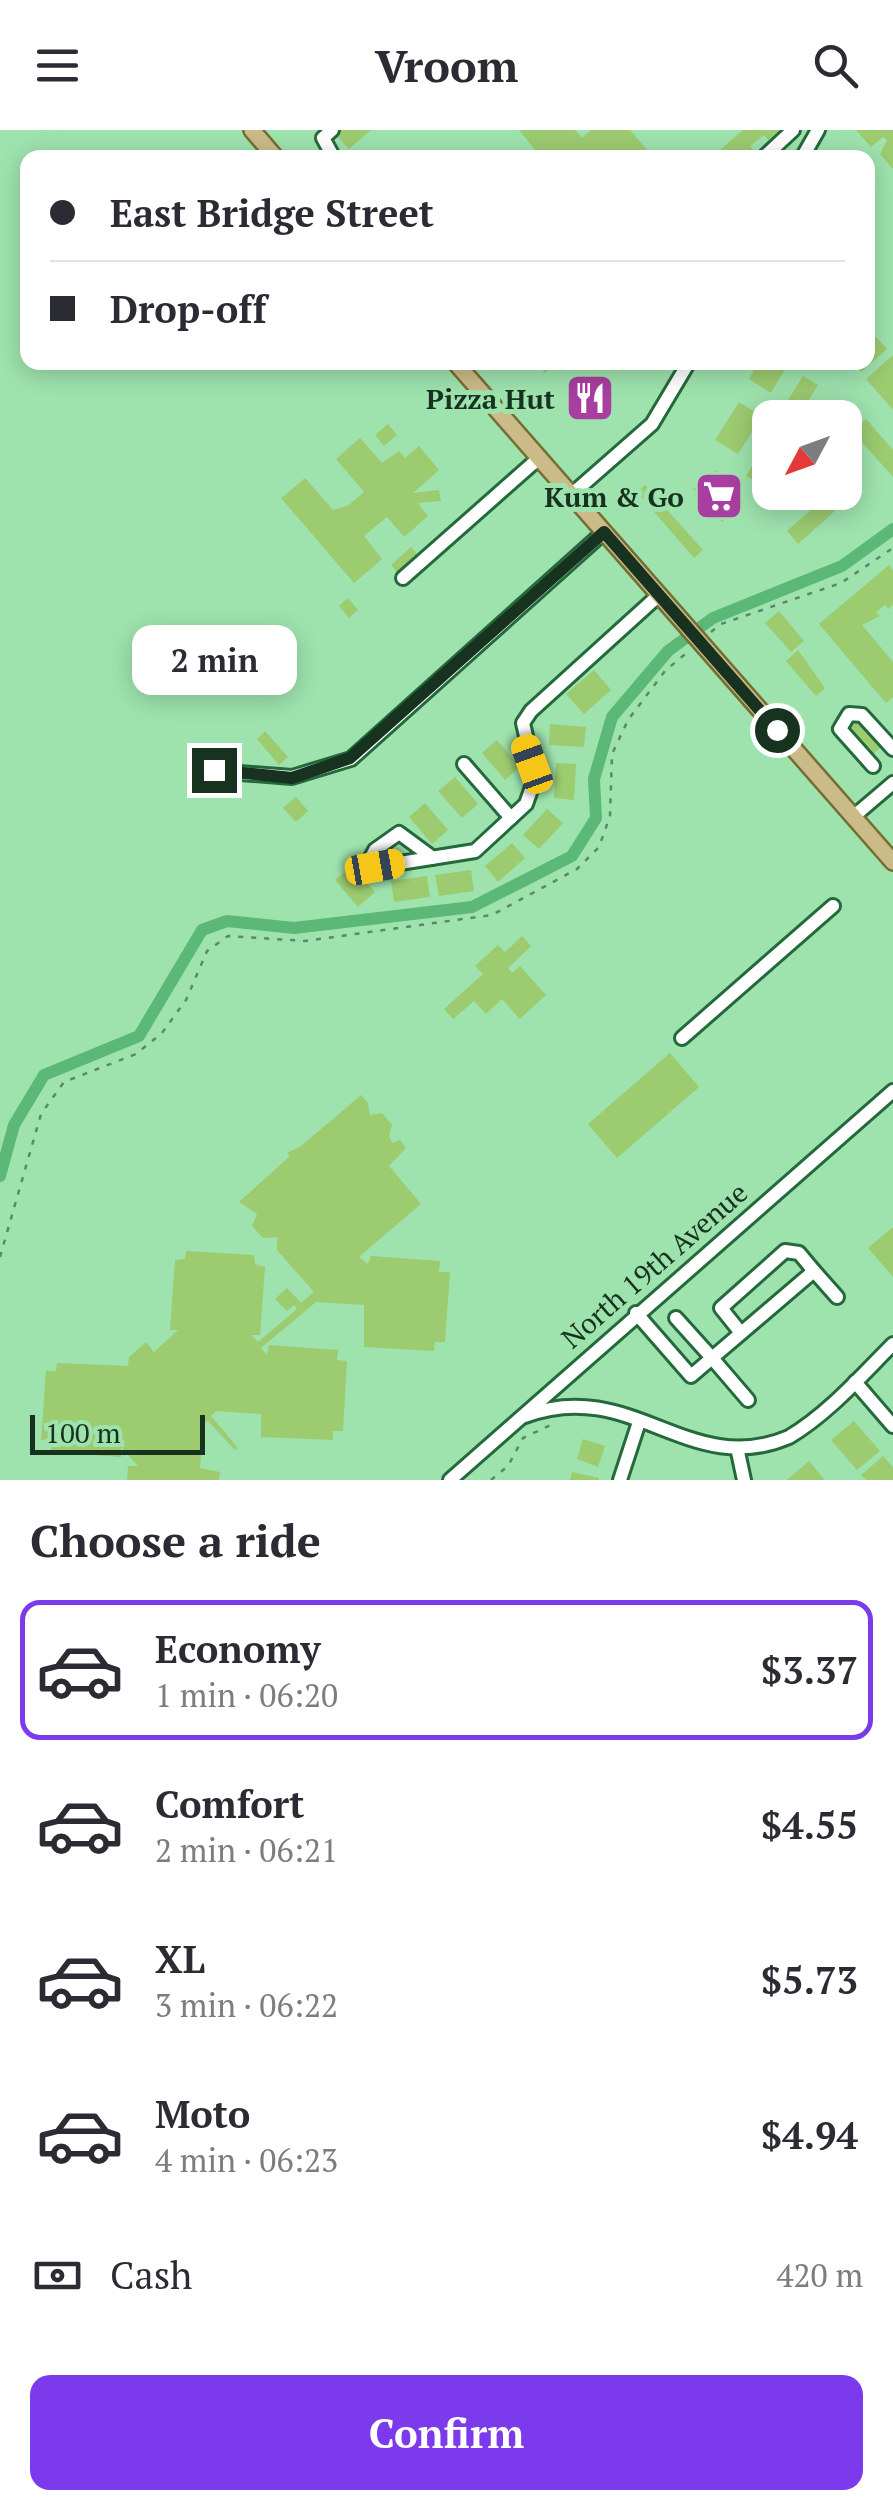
<!DOCTYPE html>
<html lang="en">
<head>
<meta charset="utf-8">
<style>
	:root { --surface:#fff; --page:#f2f2f3; --text:#2b2b33; --muted:#7c7c81; --line:#e1e1e2; --accent:#7c3aed }
	body { margin:0; font-family:"PT Serif",serif; background:var(--page); color:var(--text); height:100vh; display:flex; flex-direction:column; font-size:38px; white-space:nowrap }
	* { box-sizing:border-box; margin:0 }
	p { font-size:32px; color:var(--muted) }
	.icon { flex:none; width:55px; height:55px; fill:none; stroke:currentColor; stroke-width:2; stroke-linecap:round; stroke-linejoin:round }
	.map { position:relative; height:1350px; overflow:hidden }
	.drawer { display:flex; flex-direction:column; background:var(--surface); flex:1 }
	.drawer>* { flex:none }
	.top-card { position:absolute; left:20px; top:20px; width:855px; height:220px; border-radius:20px; box-shadow:0 5px 25px #0003; display:grid; align-content:center; height:220px; padding:0 30px; background:var(--surface) }
	.needle { width:65px; rotate:229deg }
	.controls { position:absolute; left:752px; top:270px; display:grid; gap:20px }
	.controls a { display:grid; place-items:center; width:110px; height:110px; border-radius:20px; background:var(--surface); box-shadow:0 5px 25px #0003; font-size:50px }
	.scale { position:absolute; left:30px; bottom:25px; width:175px; box-sizing:border-box; padding-left:10px; border:5px solid #17331f; border-top:0; font-size:28px; line-height:35px; white-space:nowrap; color:#17331f; -webkit-text-stroke:8px #9ee3ae; paint-order:stroke }
	.end { position:absolute; width:45px; height:45px; margin:-22px; border:12px solid #17331f; background:#fff; box-shadow:0 0 0 5px #fff }
	.from { border-radius:50% }
	.bubble { position:absolute; height:70px; border-radius:20px; background:var(--surface); box-shadow:0 5px 25px #0003; font-size:32px; font-weight:700; line-height:70px; text-align:center }
	.car { position:absolute; width:30px; height:60px; margin:-30px -15px; border-radius:12px; box-shadow:0 0 8px 2px #0007; background:linear-gradient(#f5c518 24%,#345 0 40%,#f5c518 0 76%,#345 0 86%,#f5c518 0) }
	.top-card b { display:flex; align-items:center; gap:35px; height:95px; font-size:38px }
	.top-card b+b { border-top:2px solid var(--line) }
	.top-card i { width:25px; height:25px; background:var(--text) }
	ul { padding:0; list-style:none }
	li { display:flex; align-items:center; gap:30px; height:140px; margin:0 20px 15px; padding:0 10px; border:5px solid transparent; border-radius:20px }
	li div { flex:1 }
	li b { display:block; font-size:38px }
	li em { font-style:normal; font-weight:700 }
	li.selected { border-color:var(--accent) }
	li>.icon { width:90px; height:90px; stroke-width:1.5 }
	h2 { padding:0 30px; font-size:45px; line-height:120px }
	.pay { display:flex; align-items:center; gap:25px; height:110px; padding:0 30px; font-size:38px }
	.pay p { margin-inline-start:auto }
	.action { display:flex; gap:20px; margin-top:auto; padding:20px 30px }
	.action a { flex:1; height:115px; border-radius:20px; background:var(--accent); color:#fff; font-size:40px; font-weight:700; line-height:115px; text-align:center }
	header { display:flex; justify-content:space-between; align-items:center; height:130px; padding:0 30px; background:var(--surface); font-size:45px; font-weight:700 }
	.map>svg:first-child { display:block }
</style>
</head>
<body>
<header><svg class="icon" aria-label="menu" viewBox="0 0 24 24"><path d="M4 6h16M4 12h16M4 18h16"/></svg>Vroom<svg class="icon" aria-label="search" viewBox="0 0 24 24"><circle cx="10" cy="10" r="6"/><path d="M15 15l6 6"/></svg></header>
<div class="map">
<svg width="893" height="1350" viewBox="0 0 893 1350">
	<rect width="100%" height="100%" fill="#9ee3ae"/>
	<g fill="none" stroke-linecap="round" stroke-linejoin="round">
		<polyline stroke="#5bb876" stroke-width="12" points="0,1046 14,995 44,945 139,906 202,800 227,791 294,798 472,777 572,726 596,688 594,649 612,587 668,521 713,488 842,436 893,399"/>
	</g>
	<g fill="#9ccb70">
		<polygon points="340,0 371,0 349,19 337,6"/>
		<polygon points="519,0 575,0 582,8 591,0 630,0 654,28 542,28"/>
		<polygon points="743,0 779,0 768,10 764,5 750,16 755,22 748,28 711,28"/>
		<polygon points="856,0 893,0 893,39 880,24 887,10 883,7 871,17"/>
		<polygon points="875,206 887,219 861,242 852,232 868,232 868,213"/>
		<polygon points="893,225 893,280 866,249"/>
		<polygon points="535,232 557,232 545,243"/>
		<polygon points="758,232 789,232 771,263 749,249"/>
		<polygon points="803,246 818,255 798,288 777,288"/>
		<polygon points="597,249 609,263 582,287 570,273 583,261 580,257"/>
		<polygon points="739,272 762,286 738,324 715,310"/>
		<polygon points="866,289 893,320 893,347 852,301"/>
		<polygon points="388,294 397,305 384,316 375,305"/>
		<polygon points="770,306 770,339 761,354 746,346"/>
		<polygon points="360,308 382,333 399,321 405,328 419,316 439,340 413,363 439,360 441,371 418,373 428,386 404,407 387,387 364,406 382,429 354,453 281,368 305,348 333,380 349,375 364,362 336,329"/>
		<polygon points="716,340 744,373 722,392 693,359"/>
		<polygon points="645,355 703,420 694,428 637,362"/>
		<polygon points="825,367 836,380 798,414 787,401"/>
		<polygon points="411,417 420,427 400,445 391,435"/>
		<polygon points="889,435 893,441 893,475 888,479 885,475 876,482 880,486 862,495 893,532 893,567 886,573 819,494"/>
		<polygon points="348,468 358,480 349,488 339,476"/>
		<polygon points="779,481 804,511 791,522 765,493"/>
		<polygon points="798,520 825,558 816,566 786,531"/>
		<polygon points="594,540 611,560 584,584 566,564"/>
		<polygon points="856,588 881,617 869,628 844,599"/>
		<polygon points="550,594 586,597 584,617 549,615"/>
		<polygon points="265,601 288,627 279,635 257,609"/>
		<polygon points="497,610 520,637 505,650 482,623"/>
		<polygon points="556,633 576,634 574,670 554,668"/>
		<polygon points="455,647 478,674 462,688 438,661"/>
		<polygon points="296,667 308,681 296,692 283,678"/>
		<polygon points="425,673 448,700 432,714 409,687"/>
		<polygon points="547,679 563,693 539,719 523,705"/>
		<polygon points="512,713 525,728 498,752 485,736"/>
		<polygon points="352,736 375,762 358,777 335,750"/>
		<polygon points="471,740 474,761 439,766 435,745"/>
		<polygon points="427,746 430,767 394,772 391,751"/>
		<polygon points="522,806 531,816 508,838 512,843 520,836 546,865 520,889 502,869 486,884 474,871 453,889 444,879 483,844 475,836 498,815 505,822"/>
		<polygon points="670,923 699,957 617,1028 588,994"/>
		<polygon points="361,965 368,973 370,985 382,983 392,995 389,1007 393,1013 400,1010 406,1018 389,1036 421,1074 359,1127 368,1134 371,1126 440,1131 439,1142 450,1142 445,1212 435,1212 434,1221 364,1217 364,1175 316,1172 261,1218 267,1225 269,1215 338,1220 337,1230 347,1231 343,1301 333,1301 333,1310 261,1307 261,1284 216,1281 211,1286 238,1318 235,1320 208,1291 204,1293 200,1338 220,1342 219,1350 127,1350 128,1336 138,1336 121,1317 121,1327 51,1322 52,1311 41,1310 46,1241 56,1241 57,1233 128,1236 129,1227 146,1212 154,1222 178,1200 170,1200 175,1130 185,1129 186,1121 254,1125 255,1134 265,1137 260,1205 251,1205 258,1212 297,1179 294,1175 287,1181 275,1169 287,1158 301,1173 314,1162 277,1120 277,1107 263,1108 252,1096 257,1084 239,1072 290,1026 287,1023 301,1016"/>
		<polygon points="893,1097 893,1147 868,1118"/>
		<polygon points="854,1291 880,1321 857,1340 831,1310"/>
		<polygon points="583,1309 605,1316 598,1337 577,1329"/>
		<polygon points="883,1326 893,1337 893,1350 866,1350 861,1345"/>
		<polygon points="809,1331 825,1350 787,1350"/>
		<polygon points="572,1342 599,1348 599,1350 570,1350"/>
	</g>
	<g fill="none" stroke-linecap="round" stroke-linejoin="round">
		<g stroke="#24693b" stroke-width="18">
			<g id="minor">
				<polyline points="332,0 323,8 334,28"/>
				<polyline points="763,28 793,0"/>
				<polyline points="802,28 818,0"/>
				<polyline points="571,365 652,294 689,232"/>
				<polyline points="403,448 539,328"/>
				<polyline points="464,634 511,688"/>
				<polyline points="873,636 840,599 849,584 862,585 893,619"/>
				<polyline points="214,641 292,647 351,629 604,402"/>
				<polyline points="853,687 893,653"/>
				<polyline points="433,728 399,703 375,720 369,731 375,737 475,721 526,674 533,654 532,633 523,593 531,581 659,465"/>
				<polyline points="682,908 833,776"/>
				<polyline points="636,1183 691,1246 712,1228 748,1270"/>
				<polyline points="676,1188 712,1228 814,1141 837,1167"/>
				<polyline points="741,1203 721,1178 785,1121 799,1123 814,1141"/>
				<polyline points="855,1252 893,1296"/>
				<path d="M525,1286c107,-40 164,64 264,21 39,-23 73,-62 104,-93"/>
				<polyline points="738,1322 744,1350"/>
				<polyline points="450,1350 893,961"/>
				<polyline points="620,1350 639,1292"/>
			</g>
		</g>
		<g stroke="#756e31" stroke-width="20">
			<g id="major">
				<polyline points="252,0 276,28"/>
				<polyline points="455,232 893,732"/>
			</g>
		</g>
		<g stroke="#598965" stroke-width="2.5" stroke-dasharray="5 8" stroke-linecap="butt">
			<polyline points="711,502 721,494 841,453 893,418"/>
			<polyline points="0,1127 41,984 64,952 136,924 162,903 186,870 207,821 228,806 305,811 492,785 577,739 599,717 610,686 612,624 628,590 665,541 690,520"/>
			<polyline points="491,1350 508,1336 523,1308 555,1293"/>
		</g>
		<use href="#minor" stroke="#fff" stroke-width="12"/>
		<use href="#major" stroke="#cabb89" stroke-width="15"/>
	</g>
	<g fill="none" stroke-linecap="round" stroke-linejoin="round">
		<polyline stroke="#17331f" stroke-width="12" points="214,640 292,648 350,628 604,402 777,600"/>
	</g>
	<defs>
		<g id="restaurant-square" transform="scale(2.5)"><rect x="-9" y="-9" width="18" height="18" rx="4" fill="#a83e9f" stroke="#9ee3ae"/><path d="M-5-6h1v4h1v-4h1v4h1v-4h1v5L-1.5 .5V6h-2V.5L-5-1ZM5-6V6H3V1.5H1.5Q1.5-4 5-6Z" fill="#fff"/></g>
		<g id="supermarket-square" transform="scale(2.5)"><rect x="-9" y="-9" width="18" height="18" rx="4" fill="#a83e9f" stroke="#9ee3ae"/><path d="M-6-5.5h2.5l.6 2H6L4.5 2H-2.5L-4.4-4H-6ZM-1.5 3.2a1.3 1.3 0 1 0 .1 0ZM3 3.2a1.3 1.3 0 1 0 .1 0Z" fill="#fff"/></g>
	</defs>
	<g fill-rule="evenodd">
		<use href="#restaurant-square" x="590" y="268"/>
		<use href="#supermarket-square" x="719" y="366"/>
	</g>
	<g text-anchor="middle" dominant-baseline="central" stroke-width="10" stroke-linejoin="round" paint-order="stroke">
		<g font-size="28" font-weight="bold" fill="#17331f" stroke="#9ee3ae" text-anchor="end">
			<text x="555" y="268">Pizza Hut</text>
			<text x="684" y="366">Kum &amp; Go</text>
		</g>
		<g font-size="28" fill="#17331f" stroke="#9ee3ae">
			<text transform="translate(654 1135) rotate(-41)">North 19th Avenue</text>
		</g>
	</g>
</svg>
<div class="controls">
<a><svg class="needle" viewBox="-14 -14 28 28"><path d="M0-13l5 13h-10z" fill="#e53935"/><path d="M0 13l5-13h-10z" fill="#7c7c81"/></svg></a>
</div>
<div class="scale">100 m</div>
<i class="end from" style="left:777px;top:600px"></i>
<i class="end" style="left:214px;top:640px"></i>
<div class="bubble" style="left:132px;top:495px;width:165px">2 min</div>
<i class="car" style="left:532px;top:634px;rotate:340deg"></i>
<i class="car" style="left:375px;top:737px;rotate:80deg"></i>
<div class="top-card">
<b><i class="from"></i>East Bridge Street</b>
<b><i></i>Drop-off</b>
</div>
</div>
<section class="drawer">
<h2>Choose a ride</h2>
<ul>
<li class="selected"><svg class="icon" aria-label="car" viewBox="0 0 24 24"><path d="M5 17H2v-5l4-1 3-4h7l3 4 3 1v5h-3M9 17h6M6 11h13"/><circle cx="7" cy="17" r="2"/><circle cx="17" cy="17" r="2"/></svg><div><b>Economy</b><p>1 min · 06:20</p></div><em>$3.37</em></li>
<li><svg class="icon" aria-label="car" viewBox="0 0 24 24"><path d="M5 17H2v-5l4-1 3-4h7l3 4 3 1v5h-3M9 17h6M6 11h13"/><circle cx="7" cy="17" r="2"/><circle cx="17" cy="17" r="2"/></svg><div><b>Comfort</b><p>2 min · 06:21</p></div><em>$4.55</em></li>
<li><svg class="icon" aria-label="car" viewBox="0 0 24 24"><path d="M5 17H2v-5l4-1 3-4h7l3 4 3 1v5h-3M9 17h6M6 11h13"/><circle cx="7" cy="17" r="2"/><circle cx="17" cy="17" r="2"/></svg><div><b>XL</b><p>3 min · 06:22</p></div><em>$5.73</em></li>
<li><svg class="icon" aria-label="car" viewBox="0 0 24 24"><path d="M5 17H2v-5l4-1 3-4h7l3 4 3 1v5h-3M9 17h6M6 11h13"/><circle cx="7" cy="17" r="2"/><circle cx="17" cy="17" r="2"/></svg><div><b>Moto</b><p>4 min · 06:23</p></div><em>$4.94</em></li>
</ul>
<div class="pay"><svg class="icon" aria-label="cash" viewBox="0 0 24 24"><path d="M3 7h18v10H3z"/><circle cx="12" cy="12" r="2"/></svg>Cash<p>420 m</p></div>
<div class="action"><a>Confirm</a></div>
</section>
</body>
</html>
